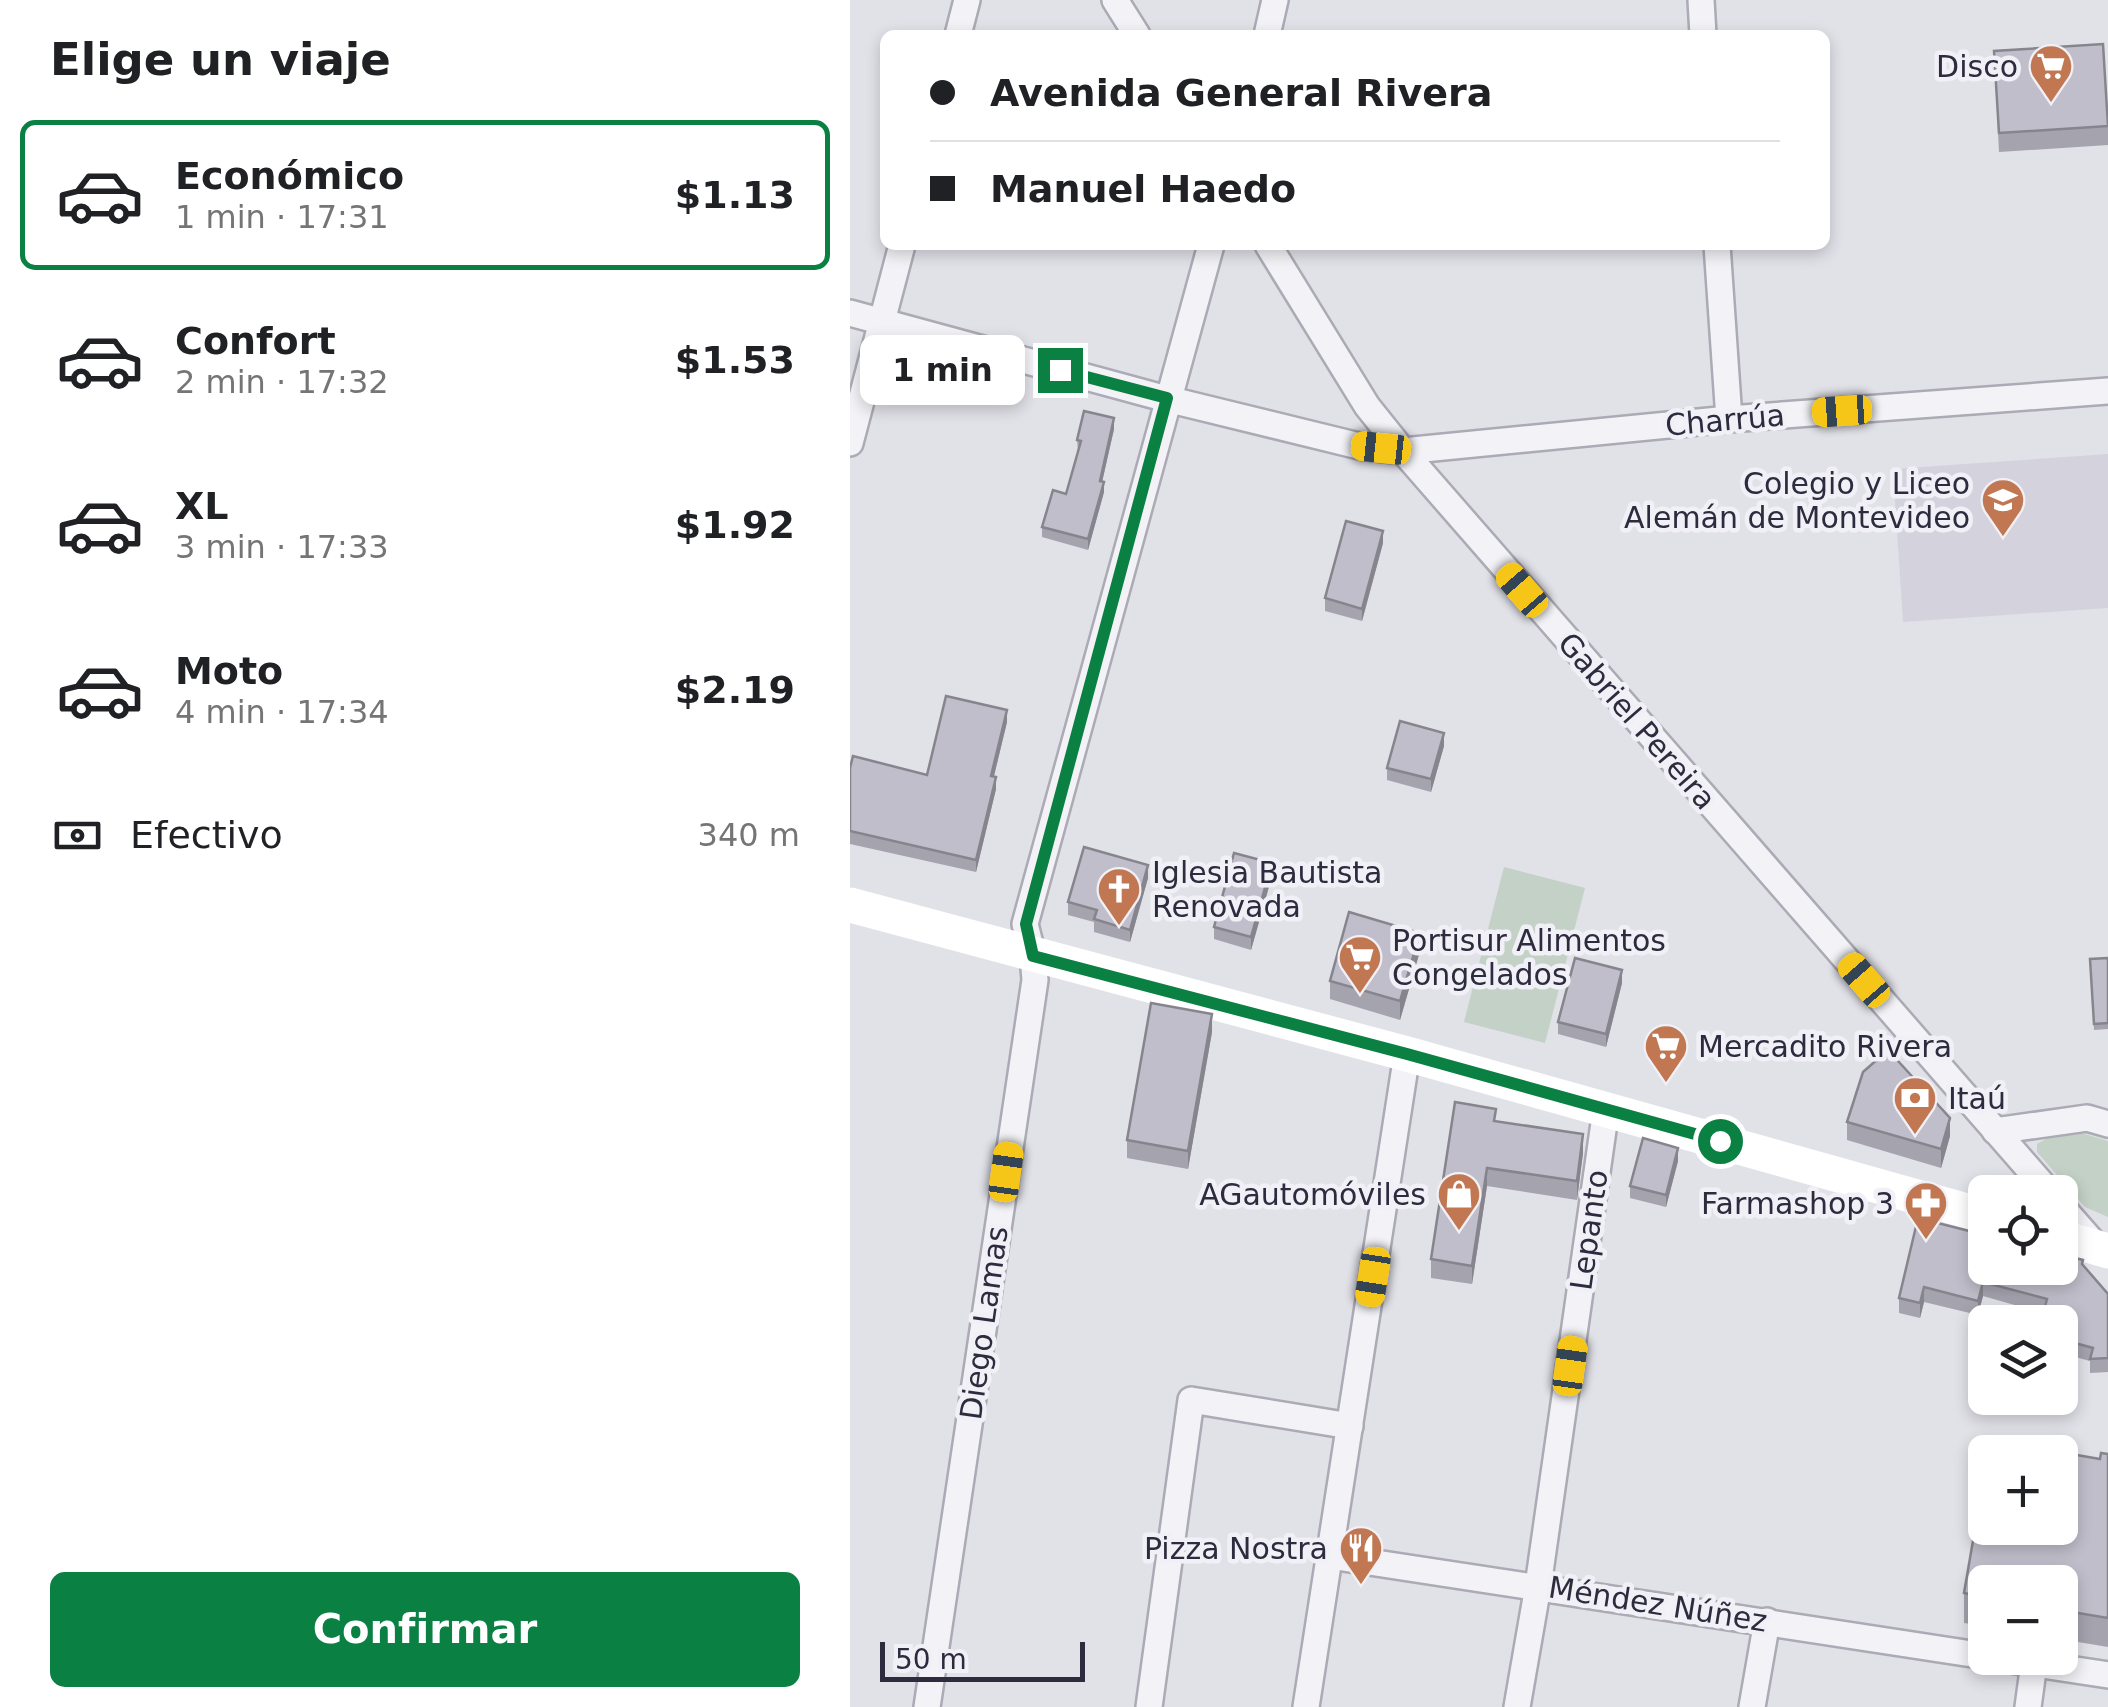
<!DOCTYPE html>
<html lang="es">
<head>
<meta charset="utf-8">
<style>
	:root { --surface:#fff; --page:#f2f2f2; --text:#202124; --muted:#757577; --line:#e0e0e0; --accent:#0b8043 }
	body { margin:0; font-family:"DejaVu Sans",sans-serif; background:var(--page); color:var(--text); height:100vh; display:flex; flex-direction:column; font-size:38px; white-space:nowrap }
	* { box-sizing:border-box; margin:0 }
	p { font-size:32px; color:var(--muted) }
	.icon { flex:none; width:55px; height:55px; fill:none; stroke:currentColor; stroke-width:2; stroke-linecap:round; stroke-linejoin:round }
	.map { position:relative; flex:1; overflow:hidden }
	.details { display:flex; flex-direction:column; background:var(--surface); width:850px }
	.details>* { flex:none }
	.banner { position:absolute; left:30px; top:30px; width:950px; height:220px; border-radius:15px; box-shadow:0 5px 15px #0003; display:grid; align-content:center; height:220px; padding:0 50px; background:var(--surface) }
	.buttons { position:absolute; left:1118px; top:1175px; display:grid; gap:20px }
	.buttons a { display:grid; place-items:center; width:110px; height:110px; border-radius:15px; background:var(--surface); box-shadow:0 5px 15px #0003; font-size:50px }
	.scale { position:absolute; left:30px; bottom:25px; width:205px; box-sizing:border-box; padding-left:10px; border:5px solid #2d2b3e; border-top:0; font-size:28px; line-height:35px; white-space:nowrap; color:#2d2b3e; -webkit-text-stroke:8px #f0f0f6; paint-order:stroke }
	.end { position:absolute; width:45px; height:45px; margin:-22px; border:12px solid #0b8043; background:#fff; box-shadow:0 0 0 5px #fff }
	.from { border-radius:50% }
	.bubble { position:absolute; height:70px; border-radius:15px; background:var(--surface); box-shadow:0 5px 15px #0003; font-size:32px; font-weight:700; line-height:70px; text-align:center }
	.car { position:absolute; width:30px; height:60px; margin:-30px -15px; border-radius:12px; box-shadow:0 0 8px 2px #0007; background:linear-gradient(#f5c518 24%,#345 0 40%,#f5c518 0 76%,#345 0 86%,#f5c518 0) }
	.banner b { display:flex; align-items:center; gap:35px; height:95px; font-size:38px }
	.banner b+b { border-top:2px solid var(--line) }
	.banner i { width:25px; height:25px; background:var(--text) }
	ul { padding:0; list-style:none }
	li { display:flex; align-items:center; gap:30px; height:150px; margin:0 20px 15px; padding:0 30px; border:5px solid transparent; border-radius:15px }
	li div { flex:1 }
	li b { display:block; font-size:38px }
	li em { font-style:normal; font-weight:700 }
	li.on { border-color:var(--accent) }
	li>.icon { width:90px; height:90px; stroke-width:1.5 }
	h2 { padding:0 50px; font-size:45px; line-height:120px }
	.pay { display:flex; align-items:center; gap:25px; height:110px; padding:0 50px; font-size:38px }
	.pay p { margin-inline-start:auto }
	.action { display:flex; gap:20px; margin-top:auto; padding:20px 50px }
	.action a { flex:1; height:115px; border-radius:15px; background:var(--accent); color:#fff; font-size:40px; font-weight:700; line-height:115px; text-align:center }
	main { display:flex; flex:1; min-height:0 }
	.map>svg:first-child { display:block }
</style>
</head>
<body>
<main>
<section class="details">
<h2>Elige un viaje</h2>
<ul>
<li class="on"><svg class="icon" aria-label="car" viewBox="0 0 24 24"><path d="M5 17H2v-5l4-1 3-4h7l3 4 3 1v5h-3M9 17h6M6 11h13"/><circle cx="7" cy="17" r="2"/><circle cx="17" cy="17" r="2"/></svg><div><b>Económico</b><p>1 min · 17:31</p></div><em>$1.13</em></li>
<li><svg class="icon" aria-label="car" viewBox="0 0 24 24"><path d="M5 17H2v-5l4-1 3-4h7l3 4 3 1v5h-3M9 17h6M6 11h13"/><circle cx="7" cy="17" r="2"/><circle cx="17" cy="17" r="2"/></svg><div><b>Confort</b><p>2 min · 17:32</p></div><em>$1.53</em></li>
<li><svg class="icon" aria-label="car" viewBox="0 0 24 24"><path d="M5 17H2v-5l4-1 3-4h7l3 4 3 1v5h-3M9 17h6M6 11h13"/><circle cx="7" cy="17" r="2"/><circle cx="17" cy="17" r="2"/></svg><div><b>XL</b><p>3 min · 17:33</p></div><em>$1.92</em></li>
<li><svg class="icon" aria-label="car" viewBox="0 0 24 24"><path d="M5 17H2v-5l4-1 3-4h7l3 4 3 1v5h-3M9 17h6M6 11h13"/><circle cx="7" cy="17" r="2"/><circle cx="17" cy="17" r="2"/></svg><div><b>Moto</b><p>4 min · 17:34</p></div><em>$2.19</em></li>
</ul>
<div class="pay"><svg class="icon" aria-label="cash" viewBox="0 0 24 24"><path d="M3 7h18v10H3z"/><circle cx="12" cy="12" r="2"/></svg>Efectivo<p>340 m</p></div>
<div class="action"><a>Confirmar</a></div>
</section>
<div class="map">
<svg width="1258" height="1707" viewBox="0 0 1258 1707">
	<rect width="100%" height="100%" fill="#e1e1e8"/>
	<polygon fill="#d4d3dd" points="1258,454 1258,608 1053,622 1043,469"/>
	<g fill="#c3d1c6">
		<polygon points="654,867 735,888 695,1043 614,1022"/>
		<polygon points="1225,1131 1258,1141 1258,1217 1235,1207 1187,1152 1187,1144 1205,1134"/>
	</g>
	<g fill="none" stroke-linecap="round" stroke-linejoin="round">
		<g stroke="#abaab5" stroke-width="30">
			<g id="street">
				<polyline points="265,0 287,35"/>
				<polyline points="851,0 853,35"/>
				<polyline points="108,35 117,0"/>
				<polyline points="417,35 425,0"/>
				<polyline points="418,245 517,406 553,451 1199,1192"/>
				<polyline points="867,245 879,419"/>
				<polyline points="0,313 317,399 509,446 553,451 879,419 1258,391"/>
				<polyline points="0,443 52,245"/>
				<polyline points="1145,1131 1237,1118 1258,1124"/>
				<polyline points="1210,1205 1247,1247"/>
				<polyline points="480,1556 1135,1656"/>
				<polyline points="1147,1658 1258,1675"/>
				<polyline points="77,1707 185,980 183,956 175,924 361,245"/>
				<polyline points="299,1707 341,1400 500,1426"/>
				<polyline points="456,1707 557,1054"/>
				<polyline points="667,1707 688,1586 756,1109"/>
				<polyline points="902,1707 917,1621"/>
				<polyline points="1178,1707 1184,1663"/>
			</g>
		</g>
		<use href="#street" stroke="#f3f3f7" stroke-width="25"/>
		<g stroke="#fff" stroke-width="35">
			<polyline points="0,905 557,1054 1135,1216"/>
			<polyline points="1210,1237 1258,1251"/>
		</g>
	</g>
	<g fill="#a5a3ae">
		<polygon points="1144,51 1258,120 1258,145 1149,152"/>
		<polygon points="264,429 252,482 254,492 238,550 192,537 192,527 216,494 228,451 227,440"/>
		<polygon points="533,543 512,621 475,611 475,598"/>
		<polygon points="157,722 144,776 146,789 126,872 0,844 0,768 77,775"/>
		<polygon points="594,746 581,792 537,780 537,768"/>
		<polygon points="422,876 401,950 364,939 364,927"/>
		<polygon points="298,878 280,942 244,932 244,922 218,915 218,902"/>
		<polygon points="570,951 550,1020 480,999 480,981"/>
		<polygon points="1258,958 1258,1029 1244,1030 1240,959"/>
		<polygon points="772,983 756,1047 708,1034 708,1022"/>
		<polygon points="362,1032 338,1169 277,1158 277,1140"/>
		<polygon points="646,1121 733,1153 727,1200 637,1186 622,1284 581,1278 581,1259"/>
		<polygon points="997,1122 1100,1136 1091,1168 997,1140"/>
		<polygon points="828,1161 816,1207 780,1198 780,1186"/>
		<polygon points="1068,1218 1258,1294 1258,1372 1240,1373 1240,1361 1210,1353 1210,1322 1193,1313 1133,1296 1128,1315 1074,1302 1070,1318 1049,1313 1049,1298"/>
		<polygon points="1258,1454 1258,1647 1210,1639 1210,1582 1135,1582 1135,1626 1114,1623 1114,1593 1250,1459"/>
	</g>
	<g fill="#86858d">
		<polygon points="264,418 264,429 250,491 250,481"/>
		<polygon points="254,482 254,492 238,550 238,539"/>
		<polygon points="533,531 533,543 512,621 512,609"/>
		<polygon points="157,710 157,722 141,788 141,776"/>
		<polygon points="594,733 594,746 581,792 581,779"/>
		<polygon points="146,777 146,789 126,872 126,860"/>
		<polygon points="422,863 422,876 401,950 401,937"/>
		<polygon points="298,865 298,878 280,942 280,930"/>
		<polygon points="570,933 570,951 550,1020 550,1001"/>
		<polygon points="772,970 772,983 756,1047 756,1034"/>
		<polygon points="362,1014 362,1032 338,1169 338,1151"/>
		<polygon points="1100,1118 1100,1136 1091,1168 1091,1149"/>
		<polygon points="733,1134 733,1153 727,1200 727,1181"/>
		<polygon points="828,1148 828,1161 816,1207 816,1195"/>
		<polygon points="637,1168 637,1186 622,1284 622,1266"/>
		<polygon points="1133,1282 1133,1296 1128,1315 1128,1301"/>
		<polygon points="1074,1287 1074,1302 1070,1318 1070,1303"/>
	</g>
	<g fill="#c0beca" stroke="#86858d" stroke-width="2.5">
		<polygon points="1253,44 1258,126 1149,133 1144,51"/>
		<polygon points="234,411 264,418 250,481 254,482 238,539 192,527 203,490 216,494 231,441 227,440"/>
		<polygon points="496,521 533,531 512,609 475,598"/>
		<polygon points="96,696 157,710 141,776 146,777 126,860 0,831 0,768 3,756 77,775"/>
		<polygon points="550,721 594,733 581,779 537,768"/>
		<polygon points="234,847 298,865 280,930 244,919 247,910 218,902"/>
		<polygon points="384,853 422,863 401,937 364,927"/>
		<polygon points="499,912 570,933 550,1001 480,981"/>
		<polygon points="725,958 772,970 756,1034 708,1022"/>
		<polygon points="1258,958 1258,1023 1244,1024 1240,959"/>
		<polygon points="301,1003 362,1014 338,1151 277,1140"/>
		<polygon points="1038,1050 1100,1118 1091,1149 997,1122 1013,1072"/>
		<polygon points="605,1102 646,1109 644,1121 733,1134 727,1181 637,1168 622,1266 581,1259"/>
		<polygon points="793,1138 828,1148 816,1195 780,1186"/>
		<polygon points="1068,1218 1135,1235 1135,1268 1210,1268 1210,1254 1233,1260 1232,1264 1258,1294 1258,1358 1240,1359 1243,1348 1210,1339 1210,1322 1191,1322 1197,1299 1133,1282 1128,1301 1074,1287 1070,1303 1049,1298"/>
		<polygon points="1140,1440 1250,1459 1251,1453 1258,1454 1258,1618 1210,1610 1210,1582 1135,1582 1135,1597 1114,1593 1135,1471 1135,1528 1210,1528 1210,1452 1138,1452"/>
	</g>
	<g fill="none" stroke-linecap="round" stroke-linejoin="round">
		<polyline stroke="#0b8043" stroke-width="12" points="210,370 317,398 176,924 183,956 557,1054 870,1141"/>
	</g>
	<defs>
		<g id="supermarket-pin" transform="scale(2.25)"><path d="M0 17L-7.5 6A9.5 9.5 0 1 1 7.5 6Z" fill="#c17852" stroke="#f0f0f6"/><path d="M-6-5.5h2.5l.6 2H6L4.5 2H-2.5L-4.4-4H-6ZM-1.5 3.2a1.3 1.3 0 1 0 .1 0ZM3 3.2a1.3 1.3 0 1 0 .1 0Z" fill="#fff"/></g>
		<g id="school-pin" transform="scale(2.25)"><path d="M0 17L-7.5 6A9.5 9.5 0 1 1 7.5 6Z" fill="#c17852" stroke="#f0f0f6"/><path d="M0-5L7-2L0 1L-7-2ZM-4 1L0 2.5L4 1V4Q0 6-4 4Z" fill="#fff"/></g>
		<g id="church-pin" transform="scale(2.25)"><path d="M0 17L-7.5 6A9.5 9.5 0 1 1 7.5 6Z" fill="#c17852" stroke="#f0f0f6"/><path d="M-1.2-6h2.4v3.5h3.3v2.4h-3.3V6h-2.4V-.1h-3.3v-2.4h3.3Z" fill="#fff"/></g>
		<g id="bank-pin" transform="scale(2.25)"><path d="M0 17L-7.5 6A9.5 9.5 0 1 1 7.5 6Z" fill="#c17852" stroke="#f0f0f6"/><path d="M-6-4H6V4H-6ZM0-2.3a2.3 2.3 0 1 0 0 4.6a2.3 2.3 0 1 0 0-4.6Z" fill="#fff"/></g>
		<g id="shop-pin" transform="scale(2.25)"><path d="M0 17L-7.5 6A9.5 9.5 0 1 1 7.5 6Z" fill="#c17852" stroke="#f0f0f6"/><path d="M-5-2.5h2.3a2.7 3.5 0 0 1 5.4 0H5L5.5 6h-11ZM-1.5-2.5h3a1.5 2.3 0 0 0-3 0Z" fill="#fff"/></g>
		<g id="pharmacy-pin" transform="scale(2.25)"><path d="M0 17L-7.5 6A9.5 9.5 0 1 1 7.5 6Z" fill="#c17852" stroke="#f0f0f6"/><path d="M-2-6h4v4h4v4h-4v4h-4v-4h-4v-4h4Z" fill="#fff"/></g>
		<g id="restaurant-pin" transform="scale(2.25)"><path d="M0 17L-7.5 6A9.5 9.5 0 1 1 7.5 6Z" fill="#c17852" stroke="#f0f0f6"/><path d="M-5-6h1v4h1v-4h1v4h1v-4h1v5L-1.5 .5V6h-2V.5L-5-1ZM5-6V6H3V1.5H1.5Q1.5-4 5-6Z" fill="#fff"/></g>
	</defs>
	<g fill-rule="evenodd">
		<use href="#supermarket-pin" x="1201" y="66"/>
		<use href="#school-pin" x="1153" y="500"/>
		<use href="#church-pin" x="269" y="889"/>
		<use href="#supermarket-pin" x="510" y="957"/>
		<use href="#supermarket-pin" x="816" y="1046"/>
		<use href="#bank-pin" x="1065" y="1098"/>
		<use href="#shop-pin" x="609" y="1194"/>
		<use href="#pharmacy-pin" x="1076" y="1203"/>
		<use href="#restaurant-pin" x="511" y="1548"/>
	</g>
	<g text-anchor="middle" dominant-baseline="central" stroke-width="9" stroke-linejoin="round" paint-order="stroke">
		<g font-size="30" fill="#2d2b3e" stroke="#f0f0f6" text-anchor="end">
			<text x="1168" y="66">Disco</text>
			<text x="1120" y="483">Colegio y Liceo<tspan x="1120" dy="34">Alemán de Montevideo</tspan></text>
			<text x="302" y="872" text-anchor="start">Iglesia Bautista<tspan x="302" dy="34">Renovada</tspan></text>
			<text x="542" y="940" text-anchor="start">Portisur Alimentos<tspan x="542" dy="34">Congelados</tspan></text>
			<text x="848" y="1046" text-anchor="start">Mercadito Rivera</text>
			<text x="1098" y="1098" text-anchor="start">Itaú</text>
			<text x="576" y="1194">AGautomóviles</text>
			<text x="1044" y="1203">Farmashop 3</text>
			<text x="478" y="1548">Pizza Nostra</text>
		</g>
		<g font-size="30" fill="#2d2b3e" stroke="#f0f0f6">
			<text transform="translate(875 420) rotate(-5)">Charrúa</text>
			<text transform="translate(787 721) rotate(49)">Gabriel Pereira</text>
			<text transform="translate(739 1230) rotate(-82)">Lepanto</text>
			<text transform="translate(134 1323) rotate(-82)">Diego Lamas</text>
			<text transform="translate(808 1604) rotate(9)">Méndez Núñez</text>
		</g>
	</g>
</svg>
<div class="buttons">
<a><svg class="icon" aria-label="locate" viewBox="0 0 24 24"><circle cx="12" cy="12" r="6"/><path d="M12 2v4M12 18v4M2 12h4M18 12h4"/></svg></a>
<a><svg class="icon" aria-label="layers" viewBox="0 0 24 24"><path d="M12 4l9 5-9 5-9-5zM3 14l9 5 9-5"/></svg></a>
<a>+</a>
<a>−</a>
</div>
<div class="scale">50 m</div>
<i class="end from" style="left:870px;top:1141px"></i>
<i class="end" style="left:210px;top:370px"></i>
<div class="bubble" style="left:10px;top:335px;width:165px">1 min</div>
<i class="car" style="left:992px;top:411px;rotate:266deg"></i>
<i class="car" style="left:531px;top:448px;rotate:276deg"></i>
<i class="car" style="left:672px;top:590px;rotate:319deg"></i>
<i class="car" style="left:1014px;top:980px;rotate:319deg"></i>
<i class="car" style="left:156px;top:1172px;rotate:8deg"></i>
<i class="car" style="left:523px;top:1277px;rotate:189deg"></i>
<i class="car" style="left:720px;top:1366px;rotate:8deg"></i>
<div class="banner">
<b><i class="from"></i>Avenida General Rivera</b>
<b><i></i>Manuel Haedo</b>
</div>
</div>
</main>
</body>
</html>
